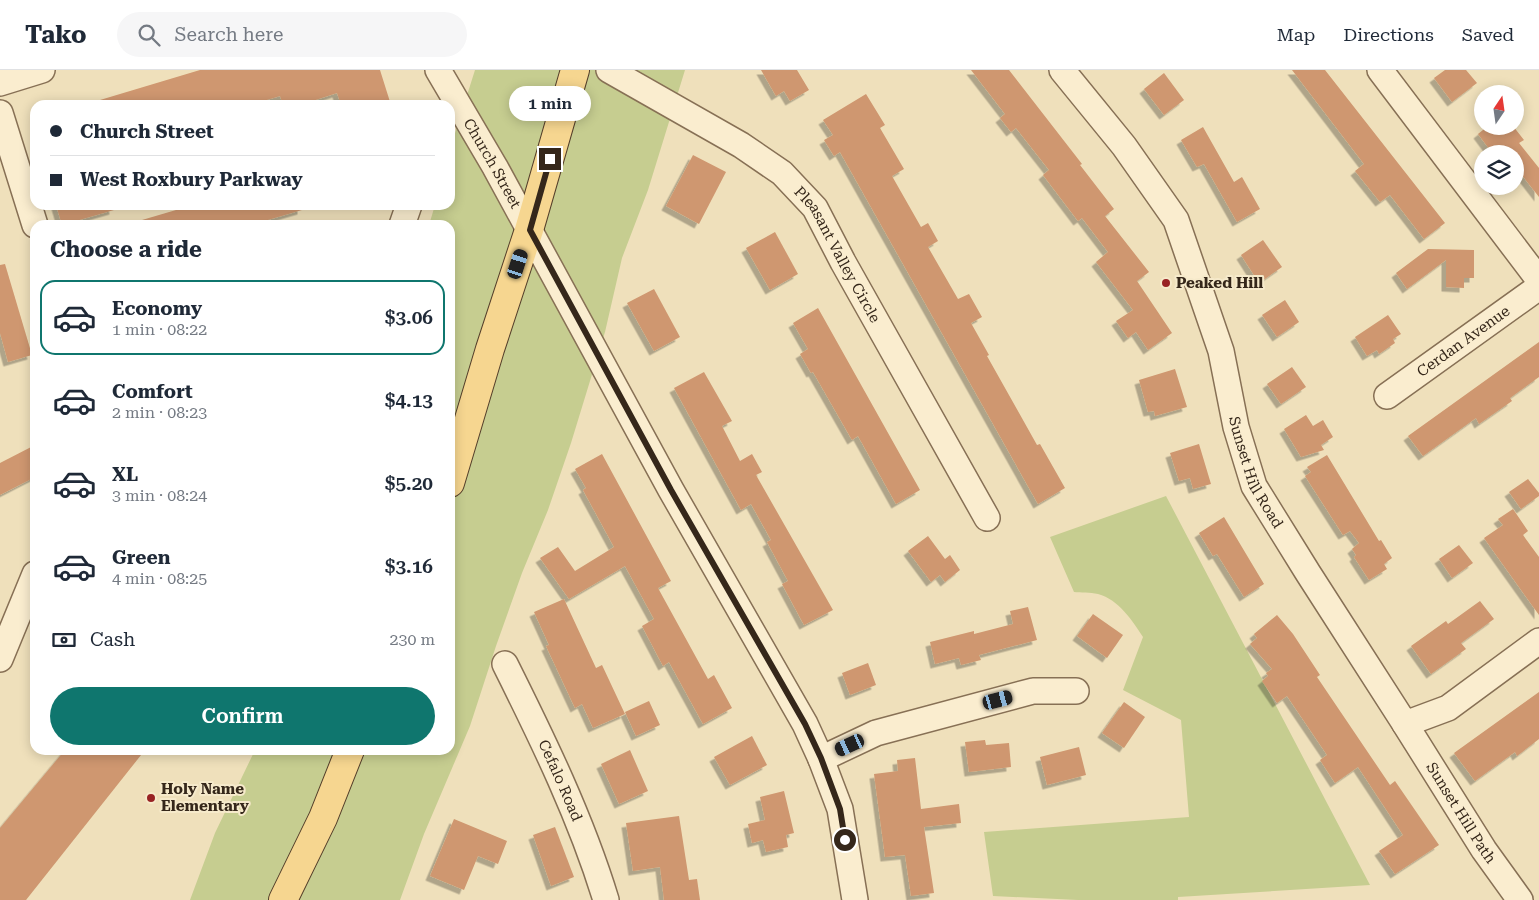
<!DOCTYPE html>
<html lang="en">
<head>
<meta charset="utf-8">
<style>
	:root { --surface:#fff; --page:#f6f6f7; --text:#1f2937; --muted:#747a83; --line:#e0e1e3; --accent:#0f766e }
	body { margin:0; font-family:"Roboto Serif",serif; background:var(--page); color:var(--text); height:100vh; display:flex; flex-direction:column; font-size:19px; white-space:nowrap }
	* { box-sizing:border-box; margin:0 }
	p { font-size:16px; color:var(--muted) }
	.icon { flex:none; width:28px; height:28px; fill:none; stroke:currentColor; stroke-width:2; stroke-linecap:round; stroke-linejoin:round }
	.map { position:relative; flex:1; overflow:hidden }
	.panel { position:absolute; left:30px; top:150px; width:425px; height:535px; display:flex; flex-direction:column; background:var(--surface); border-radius:15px; box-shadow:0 2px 12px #0003 }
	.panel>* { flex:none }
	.guide { position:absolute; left:30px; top:30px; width:425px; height:110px; border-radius:15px; box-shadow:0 2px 12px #0003; display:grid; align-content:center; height:110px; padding:0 20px; background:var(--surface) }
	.needle { width:32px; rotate:13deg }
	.controls { position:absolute; left:1474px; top:15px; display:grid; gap:10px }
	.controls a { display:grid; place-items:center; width:50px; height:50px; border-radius:50%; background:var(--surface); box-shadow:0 2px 12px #0003; font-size:25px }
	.end { position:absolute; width:22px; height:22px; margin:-11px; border:6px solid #35271a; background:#fff; box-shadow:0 0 0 2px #fff }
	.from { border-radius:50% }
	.bubble { position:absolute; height:35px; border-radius:18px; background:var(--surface); box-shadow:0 2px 12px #0003; font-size:16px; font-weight:600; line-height:35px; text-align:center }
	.car { position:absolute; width:15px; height:30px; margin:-15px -8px; border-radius:6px; box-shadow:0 0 4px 1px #0007; background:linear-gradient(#222 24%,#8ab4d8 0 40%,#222 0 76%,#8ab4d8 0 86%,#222 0) }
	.guide b { display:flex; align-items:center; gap:18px; height:48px; font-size:19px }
	.guide b+b { border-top:1px solid var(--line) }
	.guide i { width:12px; height:12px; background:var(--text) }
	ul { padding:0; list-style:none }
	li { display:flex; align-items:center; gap:15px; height:75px; margin:0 10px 8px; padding:0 10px; border:2px solid transparent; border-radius:15px }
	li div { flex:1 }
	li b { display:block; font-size:19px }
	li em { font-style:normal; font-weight:600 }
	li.active { border-color:var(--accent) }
	li>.icon { width:45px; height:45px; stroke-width:1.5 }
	h2 { padding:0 20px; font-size:22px; line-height:60px }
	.pay { display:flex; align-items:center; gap:12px; height:55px; padding:0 20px; font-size:19px }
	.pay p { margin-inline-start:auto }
	.cta { display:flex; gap:10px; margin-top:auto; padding:10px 20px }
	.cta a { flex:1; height:58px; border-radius:30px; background:var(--accent); color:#fff; font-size:20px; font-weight:600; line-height:58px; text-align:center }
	header { display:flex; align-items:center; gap:30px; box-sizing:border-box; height:70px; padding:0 25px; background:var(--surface); border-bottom:1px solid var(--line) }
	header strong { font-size:24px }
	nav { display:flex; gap:28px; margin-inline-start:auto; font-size:18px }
	.search { width:350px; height:45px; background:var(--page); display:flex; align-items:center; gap:12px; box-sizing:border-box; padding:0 18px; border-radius:28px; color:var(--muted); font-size:19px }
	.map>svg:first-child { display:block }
</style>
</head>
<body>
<header>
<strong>Tako</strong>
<div class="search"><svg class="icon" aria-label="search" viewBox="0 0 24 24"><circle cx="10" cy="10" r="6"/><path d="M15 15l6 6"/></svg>Search here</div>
<nav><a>Map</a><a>Directions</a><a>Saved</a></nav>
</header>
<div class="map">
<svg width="1539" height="830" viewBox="0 0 1539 830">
	<defs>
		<filter id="shadow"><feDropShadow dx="-4.5" dy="4.5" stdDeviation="0" flood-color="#0004"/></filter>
	</defs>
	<rect width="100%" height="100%" fill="#efe0bb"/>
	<g fill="#c6cd90">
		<polygon points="475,0 685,0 648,120 622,188 605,262 571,373 548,440 522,503 496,576 470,656 424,764 400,830 190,830 215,763 255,680 450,680 450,155 429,155 435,135 450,135 450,79"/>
		<path d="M1166,426l204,389 -192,12v3h-100l-85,-4 -9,-64 205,-15 -8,-97 -58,-30 20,-53c-11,-17 -24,-37 -45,-43 -8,-2 -17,-1 -24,-2l-24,-55z"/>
	</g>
	<g fill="#cf976f" filter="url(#shadow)">
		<polygon points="200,0 380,0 391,35 341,35 337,23 300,35 283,35 280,26 250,35 100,35 100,30"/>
		<polygon points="761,0 797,0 809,20 790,31 784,21 776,26"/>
		<polygon points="971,0 1009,0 1082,94 1080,95 1114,139 1105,146 1149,202 1137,211 1172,263 1148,280 1136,262 1128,268 1116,251 1133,240 1096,192 1108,182 1082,148 1078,151 1043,105 1049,100 1016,58 1011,62 1000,48 1005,44"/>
		<polygon points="1292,0 1325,0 1445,153 1424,169 1390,125 1380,132 1355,101 1364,94"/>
		<polygon points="1445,0 1466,0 1477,13 1452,32 1434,8"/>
		<polygon points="1164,3 1184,30 1164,45 1144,19"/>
		<polygon points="866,24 885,55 880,58 904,99 892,106 921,157 928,153 938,171 928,177 958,229 969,224 982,247 971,253 989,285 987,286 1037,375 1040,374 1065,418 1038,434 840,82 834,86 824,70 833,65 823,50"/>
		<polygon points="1488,56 1513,56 1524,70 1519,73 1539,98 1539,127 1515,96 1515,84 1493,84 1478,64"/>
		<polygon points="1203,57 1234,112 1242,107 1260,139 1237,152 1204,94 1197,97 1181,70"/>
		<polygon points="693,85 726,102 699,154 666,136"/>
		<polygon points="56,135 113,135 114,140 62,155"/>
		<polygon points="193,135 302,135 302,140 251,155 142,155 142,150"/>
		<polygon points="775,162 798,204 770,220 746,178"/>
		<polygon points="1263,170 1282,197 1259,213 1241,185"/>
		<polygon points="1428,179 1474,180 1474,208 1464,208 1464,218 1446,217 1446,190 1407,219 1396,203"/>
		<polygon points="5,194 32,285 8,292 0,263 0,195"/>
		<polygon points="654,219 680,267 654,281 627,233"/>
		<polygon points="1285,230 1299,252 1277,267 1262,245"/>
		<polygon points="818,238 920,420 896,434 858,366 852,370 813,302 811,303 800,284 808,279 793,253"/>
		<polygon points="1388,245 1401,264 1393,269 1395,273 1379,284 1377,280 1367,286 1355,267"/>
		<polygon points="1539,272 1539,307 1510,328 1512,331 1479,354 1476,348 1423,386 1408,366"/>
		<polygon points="1292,297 1306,317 1281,334 1267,314"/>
		<polygon points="1175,299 1187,337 1155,346 1154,341 1148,342 1139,310"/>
		<polygon points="704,302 732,351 722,356 740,391 752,384 762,402 756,405 833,540 804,555 782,514 788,511 767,472 771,470 751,434 741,440 674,318"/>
		<polygon points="1306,345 1313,356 1323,350 1333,367 1321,375 1324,380 1301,387 1284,359"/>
		<polygon points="1199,374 1211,414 1193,419 1190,408 1179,411 1170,383"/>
		<polygon points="35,375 35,407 0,425 0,393"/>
		<polygon points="602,384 671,511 658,518 708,609 714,605 732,638 703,654 669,592 663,596 642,556 654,549 625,496 569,529 540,488 558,477 575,501 614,477 583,420 586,418 575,399"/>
		<polygon points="1327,385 1379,471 1381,470 1392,488 1384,494 1387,499 1369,510 1354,487 1356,485 1352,479 1359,473 1350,461 1343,465 1305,406 1311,402 1307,397"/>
		<polygon points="1528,409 1539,423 1539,426 1521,439 1509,422"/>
		<polygon points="1513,439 1528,461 1523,465 1539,487 1539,545 1484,468 1503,455 1498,449"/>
		<polygon points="1224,447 1264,514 1244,527 1217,484 1213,486 1199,463"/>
		<polygon points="928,466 945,489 950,485 960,500 945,512 940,505 931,512 908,481"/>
		<polygon points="1459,475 1473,493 1452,508 1439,489"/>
		<polygon points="564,529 596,598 602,595 625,644 593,658 582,634 575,638 546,576 549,575 534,542"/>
		<polygon points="1480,531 1494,549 1461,573 1466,579 1431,604 1411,576 1446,551 1448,554"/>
		<polygon points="1028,537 1037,570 979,585 981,590 961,595 959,588 935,594 930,572 974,561 974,564 1013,554 1010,541"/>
		<polygon points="1093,544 1123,565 1107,588 1077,566"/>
		<polygon points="1277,545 1293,564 1320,605 1317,607 1390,715 1395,711 1439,775 1395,804 1379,781 1403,765 1358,697 1335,713 1320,690 1327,685 1287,626 1277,633 1262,611 1268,606 1266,603 1272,599 1250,574 1257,568 1254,564"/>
		<polygon points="868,593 876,615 850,625 842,603"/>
		<polygon points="1539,622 1539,669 1517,686 1515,682 1475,711 1454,683"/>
		<polygon points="649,631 660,655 636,666 625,642"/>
		<polygon points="1124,632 1145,647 1124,678 1102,663"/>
		<polygon points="752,666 767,695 730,715 714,687"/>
		<polygon points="985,670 986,675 1009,673 1011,697 969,702 965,672"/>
		<polygon points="1079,677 1086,705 1047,715 1040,687"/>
		<polygon points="65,680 145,680 26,830 0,830 0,758"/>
		<polygon points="630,680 648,721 619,734 601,694"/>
		<polygon points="915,688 921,739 959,734 961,753 924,757 934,823 911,826 905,785 885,787 874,704 898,701 897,690"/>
		<polygon points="784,721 794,763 786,765 788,777 766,782 763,770 752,773 748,754 765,750 760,727"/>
		<polygon points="679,746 689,810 697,809 700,830 664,830 660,797 633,801 626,753"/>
		<polygon points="454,749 507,771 498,794 478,786 464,820 430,806"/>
		<polygon points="555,757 574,807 551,816 533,765"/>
	</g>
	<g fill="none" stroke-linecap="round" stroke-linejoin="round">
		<g stroke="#877055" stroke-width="28">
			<g id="street">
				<path id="s1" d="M438,0l57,97 176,323 134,234 16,35 19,50 15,91"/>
				<path id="s2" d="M609,0l132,75 41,28 33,35 28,54 144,256"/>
				<path id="s3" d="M1062,0l62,76 52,74 45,131 15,76 18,59 54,87 97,151 43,-16 91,-67"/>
				<polyline points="1380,0 1539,210"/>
				<polyline points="0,13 42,0"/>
				<polyline points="0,43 35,155"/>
				<polyline points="402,155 409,135"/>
				<path id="s4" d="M1387,326l152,-109"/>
				<polyline points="0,589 35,504"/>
				<path id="s5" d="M505,594c38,76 76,154 101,236"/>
				<path id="s6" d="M1405,654l79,126 36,50"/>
				<polyline points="821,689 876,663 1033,621 1076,621"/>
			</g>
		</g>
		<g stroke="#543e2a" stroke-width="30">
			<g id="primary">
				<polyline points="450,413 490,279 529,160 575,0"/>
				<polyline points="283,830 323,748 350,680"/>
			</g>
		</g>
		<use href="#street" stroke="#faedcf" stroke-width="25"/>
		<use href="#primary" stroke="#f6d690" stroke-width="28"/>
	</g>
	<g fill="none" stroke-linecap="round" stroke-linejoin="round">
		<polyline stroke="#35271a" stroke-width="6" points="550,89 530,160 671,420 805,654 821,688 840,739 845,770"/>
	</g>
	<g fill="#982223" stroke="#f6eacb" stroke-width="2">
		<circle cx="1166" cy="213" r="5"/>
		<circle cx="151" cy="728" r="5"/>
	</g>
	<g text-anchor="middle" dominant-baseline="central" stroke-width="4" stroke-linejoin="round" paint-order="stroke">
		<g font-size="15" fill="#35271a" stroke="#f6eacb">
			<text stroke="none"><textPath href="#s1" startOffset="108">Church Street</textPath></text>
			<text stroke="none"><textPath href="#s2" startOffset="301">Pleasant Valley Circle</textPath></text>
			<text stroke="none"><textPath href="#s4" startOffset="94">Cerdan Avenue</textPath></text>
			<text stroke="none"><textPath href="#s3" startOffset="454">Sunset Hill Road</textPath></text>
			<text stroke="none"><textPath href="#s5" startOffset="129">Cefalo Road</textPath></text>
			<text stroke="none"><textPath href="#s6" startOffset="105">Sunset Hill Path</textPath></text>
		</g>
		<g font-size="15" font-weight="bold" fill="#35271a" stroke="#f6eacb" text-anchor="start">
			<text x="1176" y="213">Peaked Hill</text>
			<text x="161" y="719">Holy Name<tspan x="161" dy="17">Elementary</tspan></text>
		</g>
	</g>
</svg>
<div class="controls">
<a><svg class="needle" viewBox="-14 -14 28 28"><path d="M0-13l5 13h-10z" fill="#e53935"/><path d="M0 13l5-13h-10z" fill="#747a83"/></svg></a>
<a><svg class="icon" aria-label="layers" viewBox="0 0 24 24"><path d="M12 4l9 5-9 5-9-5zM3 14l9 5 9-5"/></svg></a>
</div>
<i class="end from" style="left:845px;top:770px"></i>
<i class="end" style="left:550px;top:89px"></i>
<div class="bubble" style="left:509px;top:16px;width:82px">1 min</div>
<i class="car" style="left:518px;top:194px;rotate:18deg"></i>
<i class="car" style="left:998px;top:630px;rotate:75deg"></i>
<i class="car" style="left:850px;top:675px;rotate:245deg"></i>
<div class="guide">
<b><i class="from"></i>Church Street</b>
<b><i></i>West Roxbury Parkway</b>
</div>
<section class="panel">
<h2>Choose a ride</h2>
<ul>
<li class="active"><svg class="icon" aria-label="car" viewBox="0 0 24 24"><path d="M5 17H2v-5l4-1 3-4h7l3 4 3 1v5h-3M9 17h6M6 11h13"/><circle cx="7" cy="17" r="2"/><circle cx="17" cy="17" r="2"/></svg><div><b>Economy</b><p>1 min · 08:22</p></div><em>$3.06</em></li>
<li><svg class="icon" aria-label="car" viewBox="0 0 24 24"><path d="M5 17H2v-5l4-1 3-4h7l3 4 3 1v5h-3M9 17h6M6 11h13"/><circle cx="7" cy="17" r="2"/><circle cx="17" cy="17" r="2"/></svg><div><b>Comfort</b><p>2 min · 08:23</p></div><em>$4.13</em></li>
<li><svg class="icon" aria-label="car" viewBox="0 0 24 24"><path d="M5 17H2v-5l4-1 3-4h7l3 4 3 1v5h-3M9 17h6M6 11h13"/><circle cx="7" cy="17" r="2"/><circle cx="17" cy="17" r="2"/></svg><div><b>XL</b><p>3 min · 08:24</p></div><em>$5.20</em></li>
<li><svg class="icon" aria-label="car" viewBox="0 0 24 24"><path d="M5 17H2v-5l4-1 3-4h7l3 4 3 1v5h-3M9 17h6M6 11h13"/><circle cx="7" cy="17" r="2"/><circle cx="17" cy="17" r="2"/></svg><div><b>Green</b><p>4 min · 08:25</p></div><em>$3.16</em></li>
</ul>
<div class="pay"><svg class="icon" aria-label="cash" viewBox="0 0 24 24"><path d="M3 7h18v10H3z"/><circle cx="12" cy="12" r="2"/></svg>Cash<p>230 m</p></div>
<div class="cta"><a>Confirm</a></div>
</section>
</div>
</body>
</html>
